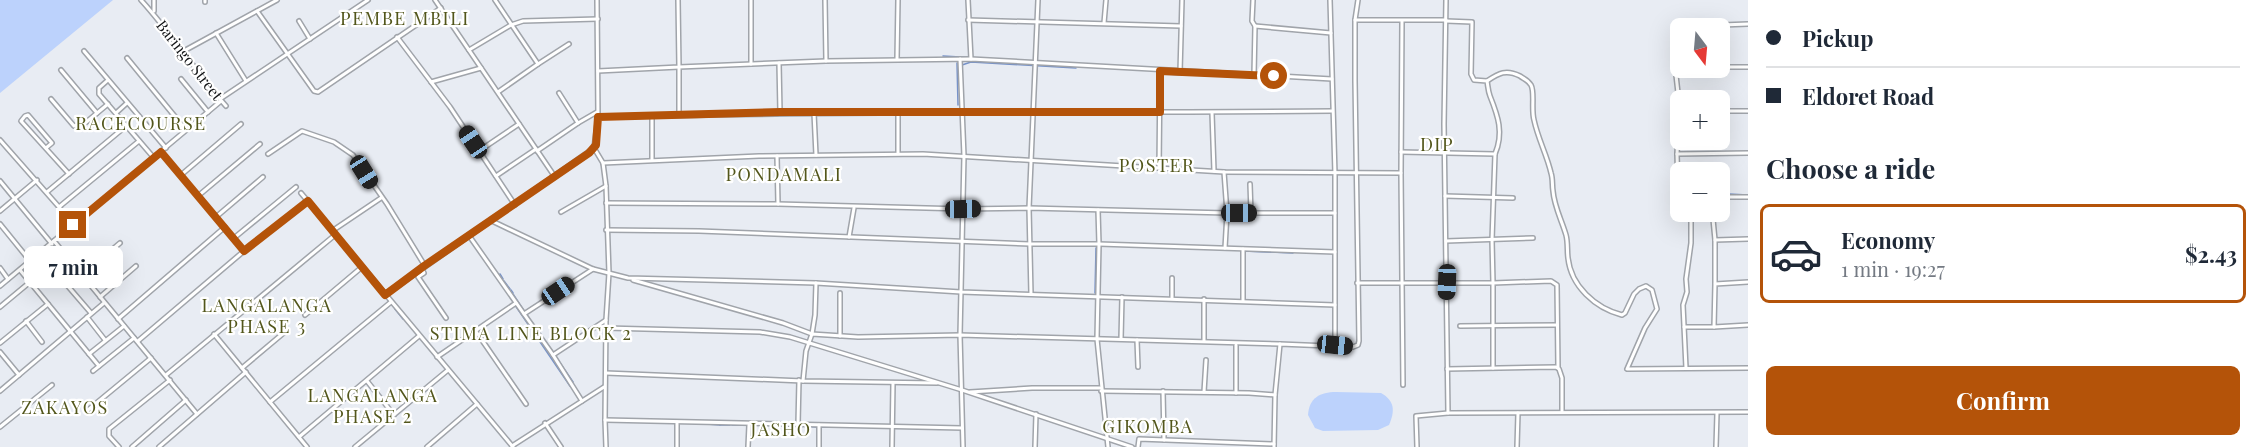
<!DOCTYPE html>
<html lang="en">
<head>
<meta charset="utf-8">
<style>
	:root { --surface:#fff; --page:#f2f2f3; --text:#1f2937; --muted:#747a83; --line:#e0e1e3; --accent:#b45309 }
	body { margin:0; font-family:"Playfair Display",serif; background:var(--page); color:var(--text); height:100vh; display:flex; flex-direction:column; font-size:22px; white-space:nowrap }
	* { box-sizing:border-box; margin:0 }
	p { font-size:20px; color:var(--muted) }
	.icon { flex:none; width:33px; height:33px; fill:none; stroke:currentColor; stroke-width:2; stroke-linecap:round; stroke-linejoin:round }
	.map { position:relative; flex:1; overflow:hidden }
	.sheet { display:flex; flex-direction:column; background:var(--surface); width:510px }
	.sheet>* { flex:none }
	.hud { display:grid; align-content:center; height:132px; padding:0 18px; background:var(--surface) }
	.needle { width:39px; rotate:164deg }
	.tools { position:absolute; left:1670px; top:18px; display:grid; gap:12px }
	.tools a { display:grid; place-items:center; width:60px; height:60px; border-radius:9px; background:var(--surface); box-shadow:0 6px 24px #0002; font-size:30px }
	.end { position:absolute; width:27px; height:27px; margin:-14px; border:8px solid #b45309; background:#fff; box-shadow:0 0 0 3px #fff }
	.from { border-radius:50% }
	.bubble { position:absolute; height:42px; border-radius:9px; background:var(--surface); box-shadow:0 6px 24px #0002; font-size:20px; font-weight:700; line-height:42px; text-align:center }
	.car { position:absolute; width:18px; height:36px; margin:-18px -9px; border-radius:8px; box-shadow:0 0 4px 2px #0007; background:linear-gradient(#222 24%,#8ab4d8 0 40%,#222 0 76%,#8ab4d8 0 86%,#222 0) }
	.hud b { display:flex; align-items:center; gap:21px; height:57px; font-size:22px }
	.hud b+b { border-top:2px solid var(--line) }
	.hud i { width:15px; height:15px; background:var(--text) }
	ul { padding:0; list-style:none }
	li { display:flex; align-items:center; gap:18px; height:99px; margin:0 12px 9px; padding:0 6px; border:3px solid transparent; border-radius:9px }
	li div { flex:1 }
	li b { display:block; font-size:22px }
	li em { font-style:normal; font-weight:700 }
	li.active { border-color:var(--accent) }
	li>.icon { width:54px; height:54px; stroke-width:1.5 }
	h2 { padding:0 18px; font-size:27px; line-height:72px }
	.cta { display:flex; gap:12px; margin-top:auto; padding:12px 18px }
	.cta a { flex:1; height:69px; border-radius:9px; background:var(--accent); color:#fff; font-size:24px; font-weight:700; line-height:69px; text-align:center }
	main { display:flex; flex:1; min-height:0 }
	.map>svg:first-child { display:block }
</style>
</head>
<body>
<main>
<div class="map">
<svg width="1748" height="447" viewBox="0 0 1748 447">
	<rect width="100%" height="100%" fill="#e8ecf3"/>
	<g fill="#bcd2fc">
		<polygon points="0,0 113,0 0,93"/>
		<path d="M1336,392l45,1c14,8 14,18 8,32l-11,5 -55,1 -8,-3 -7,-13c1,-17 12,-23 28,-23z"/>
	</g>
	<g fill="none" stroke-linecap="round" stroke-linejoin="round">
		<g stroke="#7692c9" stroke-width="1.5">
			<polyline points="943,56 977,58"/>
			<polyline points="994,59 1046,62"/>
			<polyline points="957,63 958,105"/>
			<polyline points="962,72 962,65 971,62 1076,68"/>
			<polyline points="1165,74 1184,75"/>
			<polyline points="1152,170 1162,170"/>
			<polyline points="1720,194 1724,194"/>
			<polyline points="1728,194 1748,195"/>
			<polyline points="1229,215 1273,215"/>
			<polyline points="1244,251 1293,253"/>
			<polyline points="500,274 503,279"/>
			<polyline points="504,281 510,289"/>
			<polyline points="511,290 513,293"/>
			<polyline points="1095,293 1096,248"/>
			<polyline points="513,294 524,311"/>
			<polyline points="965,294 977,294"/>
			<polyline points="515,305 570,386"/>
			<polyline points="395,309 403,319"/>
			<polyline points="528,317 552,351"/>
			<polyline points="1146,342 1156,342"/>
			<polyline points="556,357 573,382"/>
			<polyline points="693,423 720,425"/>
			<polyline points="720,425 730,425"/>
			<polyline points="732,425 747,425"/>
			<polyline points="751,425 764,425"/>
			<polyline points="766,425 782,426"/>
			<polyline points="784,426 798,426"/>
			<polyline points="801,426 817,427"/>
			<polyline points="822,427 839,427"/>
		</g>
		<g stroke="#a0a4aa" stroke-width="6">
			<g id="street">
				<path d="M141,0c30,33 55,72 85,106"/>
				<polyline points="154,0 154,11"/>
				<polyline points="205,0 205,2"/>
				<polyline points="435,0 555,177"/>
				<polyline points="495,0 538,64 498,92"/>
				<polyline points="825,0 826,61"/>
				<polyline points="968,0 971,59"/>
				<polyline points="1253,0 1252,21 1255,26 1254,75"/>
				<polyline points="1330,0 1335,174 1335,345"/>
				<polyline points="1446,0 1444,124 1448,413 1748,412"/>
				<polyline points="257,11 314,91 318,92 441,8"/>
				<polyline points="968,20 1181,26"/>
				<polyline points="1355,20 1446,20"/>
				<polyline points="299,21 310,39"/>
				<path d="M1446,21l26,1 -1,52 3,6 13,1c1,5 1,10 3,15 8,20 14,37 5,58"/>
				<polyline points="1104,23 1106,0"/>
				<polyline points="1255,26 1331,33"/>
				<polyline points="1718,28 1722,25 1748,24"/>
				<polyline points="216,33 246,81"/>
				<polyline points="397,37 450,107 515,205"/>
				<polyline points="1680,47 1673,48 1680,111"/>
				<polyline points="469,50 511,25 523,21 598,19"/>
				<polyline points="84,51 166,148"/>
				<polyline points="182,52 277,0"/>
				<polyline points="127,58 186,130"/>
				<polyline points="897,59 898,0"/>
				<polyline points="960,59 964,156 960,335 963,447"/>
				<polyline points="779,63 780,112"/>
				<polyline points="538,64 569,44"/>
				<polyline points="751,64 751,0"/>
				<polyline points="1719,67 1748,67"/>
				<polyline points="61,70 97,113"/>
				<polyline points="598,71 679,67 678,0"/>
				<polyline points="1180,72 1182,0"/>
				<polyline points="181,79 208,112"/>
				<polyline points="108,80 99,88 99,94 154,158"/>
				<path d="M1487,81c12,-8 19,-12 33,-5 4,3 8,4 11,9 4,7 0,24 3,35 4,19 13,35 17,53 2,6 1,12 2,18 1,15 9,30 13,44 2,7 1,16 2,23 3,28 27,50 54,57l3,-2 9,-19 5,-5 7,-3 6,4 5,19 -12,19 -18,41 121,-1"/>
				<polyline points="431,82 481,68"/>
				<polyline points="559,93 578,123"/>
				<polyline points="51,99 74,126 84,124 108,104"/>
				<polyline points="220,99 368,0"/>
				<polyline points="1719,111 1748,111"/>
				<polyline points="116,113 127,103"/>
				<polyline points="814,113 816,155"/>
				<polyline points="1212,113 1214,171"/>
				<polyline points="679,114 679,67 826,61 971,59 1332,79"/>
				<path d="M598,117c245,-6 489,-4 734,-6"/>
				<polyline points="0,140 59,207"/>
				<polyline points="46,148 52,143 28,115 25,116 21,121 69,174"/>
				<polyline points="594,148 603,163 606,186 609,273 606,320 605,420 606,447"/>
				<polyline points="479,151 519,124"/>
				<polyline points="537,151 578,123 597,112"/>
				<polyline points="161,152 244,251"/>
				<polyline points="898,153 898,113"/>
				<polyline points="268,154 302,131 334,142 353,155 387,204 425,266"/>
				<polyline points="1677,154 1679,111"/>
				<polyline points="777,156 778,204"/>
				<polyline points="652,160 652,115"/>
				<polyline points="603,163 759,156 923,154 1224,172 1401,173 1403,385"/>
				<polyline points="1159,168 1160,71"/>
				<polyline points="1224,172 1227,213 1225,248"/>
				<polyline points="1401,173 1402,21"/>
				<polyline points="181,175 241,124"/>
				<polyline points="496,176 536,149"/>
				<polyline points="0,181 52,244"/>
				<polyline points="1250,184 1251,213"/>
				<polyline points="47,192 126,126"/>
				<polyline points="301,193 513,447"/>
				<polyline points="1680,195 1678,189 1677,154 1748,153"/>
				<polyline points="198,196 260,144"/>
				<polyline points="1445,196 1513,198"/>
				<polyline points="1719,197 1748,197"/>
				<polyline points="606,203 778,204 963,209 1029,208 1227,213 1335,213"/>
				<polyline points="1098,210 1099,244 1097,339 1108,447"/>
				<polyline points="0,211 37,180"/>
				<polyline points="561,212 606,186"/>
				<polyline points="1686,212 1691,219 1713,219 1715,240 1748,239"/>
				<polyline points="216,217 263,177"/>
				<polyline points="492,221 593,269 628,278 816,283 961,292 1335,305"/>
				<polyline points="0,224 30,261"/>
				<polyline points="73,225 59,207 139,141"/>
				<polyline points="606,230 699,231 1030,244 1099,244 1335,252"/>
				<polyline points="332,231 381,198"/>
				<polyline points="470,237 524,314"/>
				<polyline points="849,237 854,208"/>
				<polyline points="234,238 296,187"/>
				<polyline points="1715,240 1715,283"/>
				<polyline points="54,241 197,414"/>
				<polyline points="1446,241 1533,238"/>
				<polyline points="0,268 8,279"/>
				<polyline points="422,269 424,273 418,277 446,318"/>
				<polyline points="20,270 99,366"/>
				<polyline points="54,270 91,313"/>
				<polyline points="82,275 120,243"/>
				<polyline points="1172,278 1172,298"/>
				<polyline points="633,280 783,323 812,334 815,315 816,283"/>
				<polyline points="1748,282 1715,284 1714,327 1748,325"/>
				<polyline points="1357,283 1493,283 1492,240 1495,154 1401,152"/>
				<polyline points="0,286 221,101"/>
				<polyline points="1031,294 1029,208 1038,0"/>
				<polyline points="385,295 594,148 598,117 597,0"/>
				<polyline points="100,297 136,266"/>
				<polyline points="1243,301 1243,249"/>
				<polyline points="0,307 30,282"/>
				<polyline points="305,315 362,267"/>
				<polyline points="87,317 105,340"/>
				<polyline points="118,319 225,227"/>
				<polyline points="26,321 42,342"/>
				<polyline points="1460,326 1557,325"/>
				<polyline points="1684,327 1714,327"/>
				<polyline points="606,328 760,332 790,337 962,390 1132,447"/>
				<polyline points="475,330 526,404"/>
				<polyline points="214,334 307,447"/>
				<polyline points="840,336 840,293"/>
				<polyline points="1121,339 1122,297"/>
				<polyline points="1137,340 1138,367"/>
				<polyline points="138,341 244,251 308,201"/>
				<polyline points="1204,341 1204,299"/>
				<polyline points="0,343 48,304"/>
				<polyline points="1236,345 1236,393"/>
				<polyline points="0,352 19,375"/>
				<polyline points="89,354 124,326"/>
				<polyline points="553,355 524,314 593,269"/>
				<polyline points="437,357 516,303"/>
				<polyline points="242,368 286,331"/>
				<polyline points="1493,368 1493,283 1551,281 1557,285 1558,368"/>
				<polyline points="1686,368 1683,305 1687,292 1686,279 1691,243 1691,219"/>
				<polyline points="1447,369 1556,367 1559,369 1562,378 1562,411"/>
				<polyline points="93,371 134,338"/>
				<polyline points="606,373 803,381 937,383"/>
				<polyline points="166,375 335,235"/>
				<polyline points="367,381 394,415"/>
				<polyline points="803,381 806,351 812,334 858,337 960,335 1280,344"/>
				<polyline points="0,391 104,303"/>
				<polyline points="1101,391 1249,393 1275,395"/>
				<polyline points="1163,391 1164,440"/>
				<polyline points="970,392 1032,388 1100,388"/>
				<polyline points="1204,392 1206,360"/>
				<polyline points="582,401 553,355 606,320"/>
				<polyline points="270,402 391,302"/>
				<polyline points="88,410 151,358"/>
				<polyline points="605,420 962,428"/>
				<polyline points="677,422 677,447"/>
				<polyline points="545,423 561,447"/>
				<polyline points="798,424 799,380"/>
				<polyline points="819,425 819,447"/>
				<polyline points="0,427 52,385"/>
				<polyline points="299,437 419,336"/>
				<polyline points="512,446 604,387"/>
				<polyline points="119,447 109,436 109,429 170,380"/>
				<polyline points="132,447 186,400"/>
				<polyline points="159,447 246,372"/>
				<polyline points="355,447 448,370"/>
				<polyline points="427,447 477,404"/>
				<polyline points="748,447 749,425"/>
				<polyline points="892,447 893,383"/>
				<polyline points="1035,447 1036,414"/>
				<polyline points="1138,447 1139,439 1274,444"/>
				<polyline points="1274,447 1275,395 1280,344 1353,347 1358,345 1359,341 1355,81 1355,20 1358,0"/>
				<polyline points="1417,447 1416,416 1448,413"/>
				<polyline points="1517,447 1518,413"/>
				<polyline points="1716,447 1717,413"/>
			</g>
		</g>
		<use href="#street" stroke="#fff" stroke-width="3"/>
	</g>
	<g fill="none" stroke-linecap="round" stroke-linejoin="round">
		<polyline stroke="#b45309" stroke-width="8" points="73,225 161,152 244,251 308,201 385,295 424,266 589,153 596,145 598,117 780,112 1160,112 1160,71 1274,76"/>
	</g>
	<g text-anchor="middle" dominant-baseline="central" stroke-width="4.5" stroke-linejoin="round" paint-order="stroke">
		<g font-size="15" fill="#111315" stroke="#fff">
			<text transform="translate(190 60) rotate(52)">Baringo Street</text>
		</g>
		<g font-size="18" letter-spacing="1.5" fill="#52561b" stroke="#fff">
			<text x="405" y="18">PEMBE MBILI</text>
			<text x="141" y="123">RACECOURSE</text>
			<text x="1437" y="144">DIP</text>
			<text x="1157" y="165">POSTER</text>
			<text x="784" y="174">PONDAMALI</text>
			<text x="267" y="305">LANGALANGA<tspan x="267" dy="21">PHASE 3</tspan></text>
			<text x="531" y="333">STIMA LINE BLOCK 2</text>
			<text x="373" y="395">LANGALANGA<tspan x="373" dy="21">PHASE 2</tspan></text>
			<text x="65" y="407">ZAKAYOS</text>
			<text x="1148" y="426">GIKOMBA</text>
			<text x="781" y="429">JASHO</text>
		</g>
	</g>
</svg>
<div class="tools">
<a><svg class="needle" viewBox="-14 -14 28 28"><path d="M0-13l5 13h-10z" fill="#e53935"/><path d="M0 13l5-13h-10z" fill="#747a83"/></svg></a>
<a>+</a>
<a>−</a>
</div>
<i class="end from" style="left:1274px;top:76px"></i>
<i class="end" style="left:73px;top:225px"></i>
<div class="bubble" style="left:24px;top:246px;width:99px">7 min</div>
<i class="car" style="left:473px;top:142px;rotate:326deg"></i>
<i class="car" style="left:364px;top:172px;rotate:148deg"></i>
<i class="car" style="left:963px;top:209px;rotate:89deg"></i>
<i class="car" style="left:1239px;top:213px;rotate:90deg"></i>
<i class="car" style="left:1447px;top:282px;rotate:182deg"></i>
<i class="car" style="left:558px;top:291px;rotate:56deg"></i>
<i class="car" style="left:1335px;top:345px;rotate:96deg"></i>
</div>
<section class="sheet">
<div class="hud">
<b><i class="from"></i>Pickup</b>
<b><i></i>Eldoret Road</b>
</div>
<h2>Choose a ride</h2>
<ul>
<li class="active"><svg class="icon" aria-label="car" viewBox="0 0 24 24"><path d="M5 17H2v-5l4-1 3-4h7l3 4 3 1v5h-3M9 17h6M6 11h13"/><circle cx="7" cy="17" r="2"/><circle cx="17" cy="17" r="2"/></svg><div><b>Economy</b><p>1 min · 19:27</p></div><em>$2.43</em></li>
</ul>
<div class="cta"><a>Confirm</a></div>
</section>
</main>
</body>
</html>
